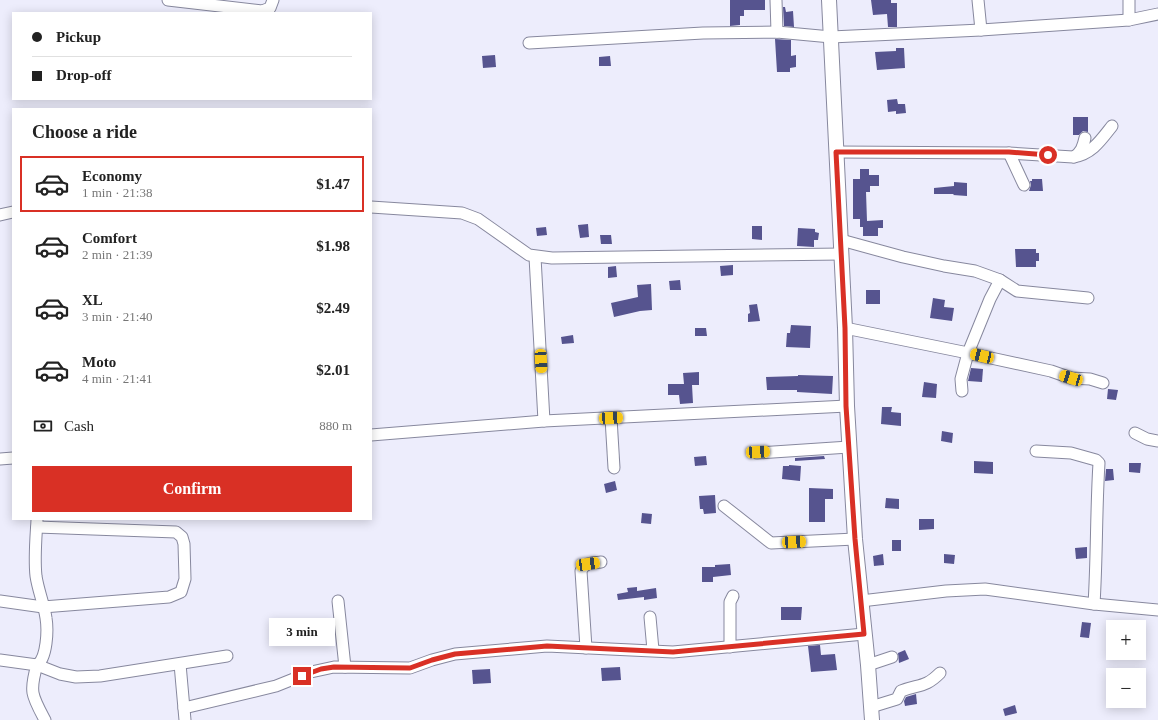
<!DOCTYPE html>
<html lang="en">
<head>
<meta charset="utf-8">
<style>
	:root { --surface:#fff; --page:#f2f2f2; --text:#222; --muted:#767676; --line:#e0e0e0; --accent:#d93025 }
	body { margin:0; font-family:Georgia,serif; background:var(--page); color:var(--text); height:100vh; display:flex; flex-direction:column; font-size:15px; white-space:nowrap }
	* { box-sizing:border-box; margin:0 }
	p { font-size:13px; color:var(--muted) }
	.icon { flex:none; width:22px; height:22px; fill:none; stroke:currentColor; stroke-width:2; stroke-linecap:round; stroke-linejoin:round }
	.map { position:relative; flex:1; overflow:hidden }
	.side { position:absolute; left:12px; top:108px; width:360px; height:412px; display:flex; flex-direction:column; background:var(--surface); border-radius:0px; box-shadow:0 2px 10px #0003 }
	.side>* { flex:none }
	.hud { position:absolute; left:12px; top:12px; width:360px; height:88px; border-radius:0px; box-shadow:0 2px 10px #0003; display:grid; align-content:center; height:88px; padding:0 20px; background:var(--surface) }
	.controls { position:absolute; left:1106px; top:620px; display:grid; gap:8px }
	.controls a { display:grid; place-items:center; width:40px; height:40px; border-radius:0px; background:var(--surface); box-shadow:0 2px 10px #0003; font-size:20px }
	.end { position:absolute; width:18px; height:18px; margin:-9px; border:5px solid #d93025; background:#fff; box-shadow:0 0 0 2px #fff }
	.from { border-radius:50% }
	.bubble { position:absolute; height:28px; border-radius:0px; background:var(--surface); box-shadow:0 2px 10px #0003; font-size:13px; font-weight:600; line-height:28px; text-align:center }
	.car { position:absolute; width:12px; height:24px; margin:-12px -6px; border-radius:5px; box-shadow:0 0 3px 1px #0007; background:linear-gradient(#f5c518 24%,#345 0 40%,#f5c518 0 76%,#345 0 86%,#f5c518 0) }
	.hud b { display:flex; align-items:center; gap:14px; height:38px; font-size:15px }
	.hud b+b { border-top:1px solid var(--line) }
	.hud i { width:10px; height:10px; background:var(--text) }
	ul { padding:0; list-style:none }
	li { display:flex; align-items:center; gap:12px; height:56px; margin:0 8px 6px; padding:0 12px; border:2px solid transparent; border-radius:0px }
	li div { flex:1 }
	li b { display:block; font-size:15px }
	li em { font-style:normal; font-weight:600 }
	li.active { border-color:var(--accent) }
	li>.icon { width:36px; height:36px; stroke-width:1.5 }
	h2 { padding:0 20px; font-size:18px; line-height:48px }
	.pay { display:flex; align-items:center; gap:10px; height:44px; padding:0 20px; font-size:15px }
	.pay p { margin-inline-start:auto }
	.cta { display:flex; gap:8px; margin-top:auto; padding:8px 20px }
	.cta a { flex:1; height:46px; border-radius:0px; background:var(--accent); color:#fff; font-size:16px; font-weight:600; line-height:46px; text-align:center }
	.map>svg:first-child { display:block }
</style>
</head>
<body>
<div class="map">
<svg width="1158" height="720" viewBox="0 0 1158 720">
	<rect width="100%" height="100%" fill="#ededfc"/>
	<g fill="#56548f">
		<polygon points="730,0 765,0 765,10 744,10 744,16 740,16 740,25 730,26"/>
		<polygon points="871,0 891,0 891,3 897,3 897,27 888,27 887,14 873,15"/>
		<polygon points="783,7 785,7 786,12 793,11 794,27 784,26"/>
		<polygon points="775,39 791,40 791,56 796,55 796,67 790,68 790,72 777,72"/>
		<polygon points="896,48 904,48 905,68 877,70 875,52 896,51"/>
		<polygon points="495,55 496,67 483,68 482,56"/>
		<polygon points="610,56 611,66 599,66 599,57"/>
		<polygon points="897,99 898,104 905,104 906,113 896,114 896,111 888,112 887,100"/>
		<polygon points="1073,117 1088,117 1088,132 1083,131 1079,135 1073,135"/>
		<polygon points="860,169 869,169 869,175 879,175 879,186 870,186 870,192 866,192 867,221 883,220 883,228 878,228 878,236 863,236 863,227 860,227 860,219 853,219 853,179 860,179"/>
		<polygon points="1032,179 1042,179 1043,191 1029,191 1031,185 1030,181 1032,181"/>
		<polygon points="954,182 967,183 967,196 953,195 954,194 934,194 934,188 954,186"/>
		<polygon points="588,224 589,237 580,238 578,225"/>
		<polygon points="752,226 762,226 762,240 752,239"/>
		<polygon points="546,227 547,235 537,236 536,228"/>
		<polygon points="798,228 815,229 815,232 819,233 818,240 814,240 814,247 797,246"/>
		<polygon points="600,235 611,235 612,244 601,244"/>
		<polygon points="1015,249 1036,249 1036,253 1039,253 1039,261 1036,261 1036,267 1016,267"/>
		<polygon points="733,265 733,275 721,276 720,266"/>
		<polygon points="616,266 617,277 608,278 608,267"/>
		<polygon points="680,280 681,290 670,290 669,281"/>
		<polygon points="651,284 652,310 640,311 614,317 611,303 638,297 637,285"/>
		<rect x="866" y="290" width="14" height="14"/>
		<polygon points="933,298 945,300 944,307 954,308 952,321 930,318"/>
		<polygon points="757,304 760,321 748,322 748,314 750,313 749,305"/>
		<polygon points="791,325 811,326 810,348 786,347 787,333 790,333"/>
		<polygon points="695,328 706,328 707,336 695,336"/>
		<polygon points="573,335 574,343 562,344 561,337"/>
		<polygon points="971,368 983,369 982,382 968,381"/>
		<polygon points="699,372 699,385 692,385 693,403 680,404 679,395 668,395 668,384 684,384 683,373"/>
		<polygon points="798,375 833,376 832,394 797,392 797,390 767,390 766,377 798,376"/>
		<polygon points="924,382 937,384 936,398 922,397"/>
		<polygon points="1108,389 1118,390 1116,400 1107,399"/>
		<polygon points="882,407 892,407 891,412 901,413 901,426 881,424"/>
		<polygon points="942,431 953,433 952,443 941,441"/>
		<polygon points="706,456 707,465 695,466 694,457"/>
		<polygon points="824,456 825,459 795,461 795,458"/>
		<polygon points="974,461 993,462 993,474 974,473"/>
		<polygon points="1129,463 1141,463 1140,473 1129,472"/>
		<polygon points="789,465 801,466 800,481 782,479 783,466 789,466"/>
		<polygon points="1106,469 1113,469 1114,480 1105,481"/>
		<polygon points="615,481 617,490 606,493 604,484"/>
		<polygon points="809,488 833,489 833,499 825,499 825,522 809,522"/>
		<polygon points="715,495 716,513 704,514 703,509 700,509 699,496"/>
		<polygon points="886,498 899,499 899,509 885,508"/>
		<polygon points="642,513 652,514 651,524 641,523"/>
		<polygon points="919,519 934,519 934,529 919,530"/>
		<rect x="892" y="540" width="9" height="11"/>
		<polygon points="1087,547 1087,558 1076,559 1075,548"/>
		<polygon points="883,554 884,565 874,566 873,556"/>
		<polygon points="944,554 955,555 954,564 944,563"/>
		<polygon points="730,564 731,575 713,577 713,582 702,582 702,567 715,567 715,565"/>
		<polygon points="637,587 637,591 656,588 657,598 644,600 644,597 618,600 617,594 628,592 627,588"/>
		<polygon points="781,607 802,607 801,620 781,620"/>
		<polygon points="1082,622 1091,623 1089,638 1080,637"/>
		<polygon points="820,645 821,655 835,654 837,670 811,672 808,646"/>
		<polygon points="905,650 909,659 899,663 898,653"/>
		<polygon points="620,667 621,680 602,681 601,668"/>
		<polygon points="490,669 491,683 473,684 472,670"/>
		<polygon points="916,694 917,704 905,706 904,701 906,697"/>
		<polygon points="1015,705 1017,713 1005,716 1003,709"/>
	</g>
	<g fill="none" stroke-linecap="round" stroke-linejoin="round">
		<g stroke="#87889e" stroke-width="13">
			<g id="minor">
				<polyline points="168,0 262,11 270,8 273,0"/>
				<polyline points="776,0 777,32"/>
				<polyline points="978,0 981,30"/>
				<polyline points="1129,0 1129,20"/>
				<polyline points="529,43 703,33 777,32 831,37 896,34 981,30 1129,20 1158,14"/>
				<path d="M836,152l173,1 64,4c19,-3 28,-17 39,-31"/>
				<polyline points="1009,153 1024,185"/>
				<path d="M1074,157c7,-5 9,-10 11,-19"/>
				<polyline points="371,207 462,213 478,219 529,255 552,258 842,254"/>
				<polyline points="0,215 13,212"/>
				<polyline points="841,240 903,257 944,266 975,271 1000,280 1017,291 1088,298"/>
				<polyline points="535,257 544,421"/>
				<polyline points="845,328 968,353 1051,371 1071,378 1090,379 1103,383"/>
				<polyline points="962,391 961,379 968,353 990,299 1000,280"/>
				<polyline points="611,418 614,468"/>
				<polyline points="1135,433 1147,439 1158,441"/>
				<polyline points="371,435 544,421 847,406"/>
				<path d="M1036,451l35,2 25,7 3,3c-3,47 -2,94 -5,141"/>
				<polyline points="757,453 849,447"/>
				<polyline points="0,459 13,458"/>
				<polyline points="724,506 771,543 855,539"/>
				<path d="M37,520c-1,18 -3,38 -1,56 2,14 8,28 10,42 2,12 1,40 -9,47l23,9 16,3 24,-1 127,-20"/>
				<polyline points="0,601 43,607 169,597 181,592 185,579 184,544 182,537 176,532 37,527"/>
				<polyline points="338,601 345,667"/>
				<polyline points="861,601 946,591 985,589 1094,604 1158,610"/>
				<polyline points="650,617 653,650"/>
				<polyline points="730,647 730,602 733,596"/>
				<path d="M586,648l-5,-77c4,-9 12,-8 20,-9"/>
				<path d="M0,660l37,5c-8,27 -5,31 8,55"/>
				<polyline points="180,664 185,720"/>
				<polyline points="868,665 892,657"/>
				<path d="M871,707l26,-8 4,-8c18,-7 24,-3 39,-18"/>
				<polyline points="184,708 276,686 311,672 334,667 410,668 432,660 455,654 547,646 673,652 864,634"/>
			</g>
		</g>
		<g stroke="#87889e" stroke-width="16">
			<polyline id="tertiary" points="829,0 845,328 847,406 855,539 868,665 872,720"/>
		</g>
		<use href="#minor" stroke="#fff" stroke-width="11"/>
		<use href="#tertiary" stroke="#fff" stroke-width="14"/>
	</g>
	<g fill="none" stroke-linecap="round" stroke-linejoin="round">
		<polyline stroke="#d93025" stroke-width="5" points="302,676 321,669 334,667 410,668 432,660 455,654 547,646 673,652 864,634 855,539 846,406 845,328 836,152 1009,152 1048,155"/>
	</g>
</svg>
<div class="controls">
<a>+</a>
<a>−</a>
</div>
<i class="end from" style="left:1048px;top:155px"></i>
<i class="end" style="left:302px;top:676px"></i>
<div class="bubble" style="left:269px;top:618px;width:66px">3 min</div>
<i class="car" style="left:982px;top:356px;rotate:283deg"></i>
<i class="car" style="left:541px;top:361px;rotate:177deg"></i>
<i class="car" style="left:1071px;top:378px;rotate:287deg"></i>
<i class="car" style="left:611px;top:418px;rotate:87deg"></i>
<i class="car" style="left:758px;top:452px;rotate:87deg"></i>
<i class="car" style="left:794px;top:542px;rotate:87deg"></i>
<i class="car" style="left:588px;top:564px;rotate:82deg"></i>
<div class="hud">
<b><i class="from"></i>Pickup</b>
<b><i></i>Drop-off</b>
</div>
<section class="side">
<h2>Choose a ride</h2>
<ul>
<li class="active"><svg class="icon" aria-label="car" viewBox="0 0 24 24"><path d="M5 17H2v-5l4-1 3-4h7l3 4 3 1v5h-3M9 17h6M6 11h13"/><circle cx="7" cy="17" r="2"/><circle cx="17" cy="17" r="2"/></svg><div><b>Economy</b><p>1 min · 21:38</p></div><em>$1.47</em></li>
<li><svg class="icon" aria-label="car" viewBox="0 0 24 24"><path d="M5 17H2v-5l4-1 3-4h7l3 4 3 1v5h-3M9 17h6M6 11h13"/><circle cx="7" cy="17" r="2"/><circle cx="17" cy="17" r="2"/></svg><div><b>Comfort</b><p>2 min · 21:39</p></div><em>$1.98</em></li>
<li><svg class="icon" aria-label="car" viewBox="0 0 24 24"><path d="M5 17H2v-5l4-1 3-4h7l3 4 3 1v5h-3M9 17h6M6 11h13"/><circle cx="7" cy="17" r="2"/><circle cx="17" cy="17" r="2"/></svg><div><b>XL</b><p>3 min · 21:40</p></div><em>$2.49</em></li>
<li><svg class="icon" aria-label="car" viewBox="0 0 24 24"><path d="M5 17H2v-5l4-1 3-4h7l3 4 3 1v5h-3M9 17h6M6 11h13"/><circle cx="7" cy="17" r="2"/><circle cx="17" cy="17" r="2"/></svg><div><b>Moto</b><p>4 min · 21:41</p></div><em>$2.01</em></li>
</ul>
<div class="pay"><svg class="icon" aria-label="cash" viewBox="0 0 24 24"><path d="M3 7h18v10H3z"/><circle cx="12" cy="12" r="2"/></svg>Cash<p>880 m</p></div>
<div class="cta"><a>Confirm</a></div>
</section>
</div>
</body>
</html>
